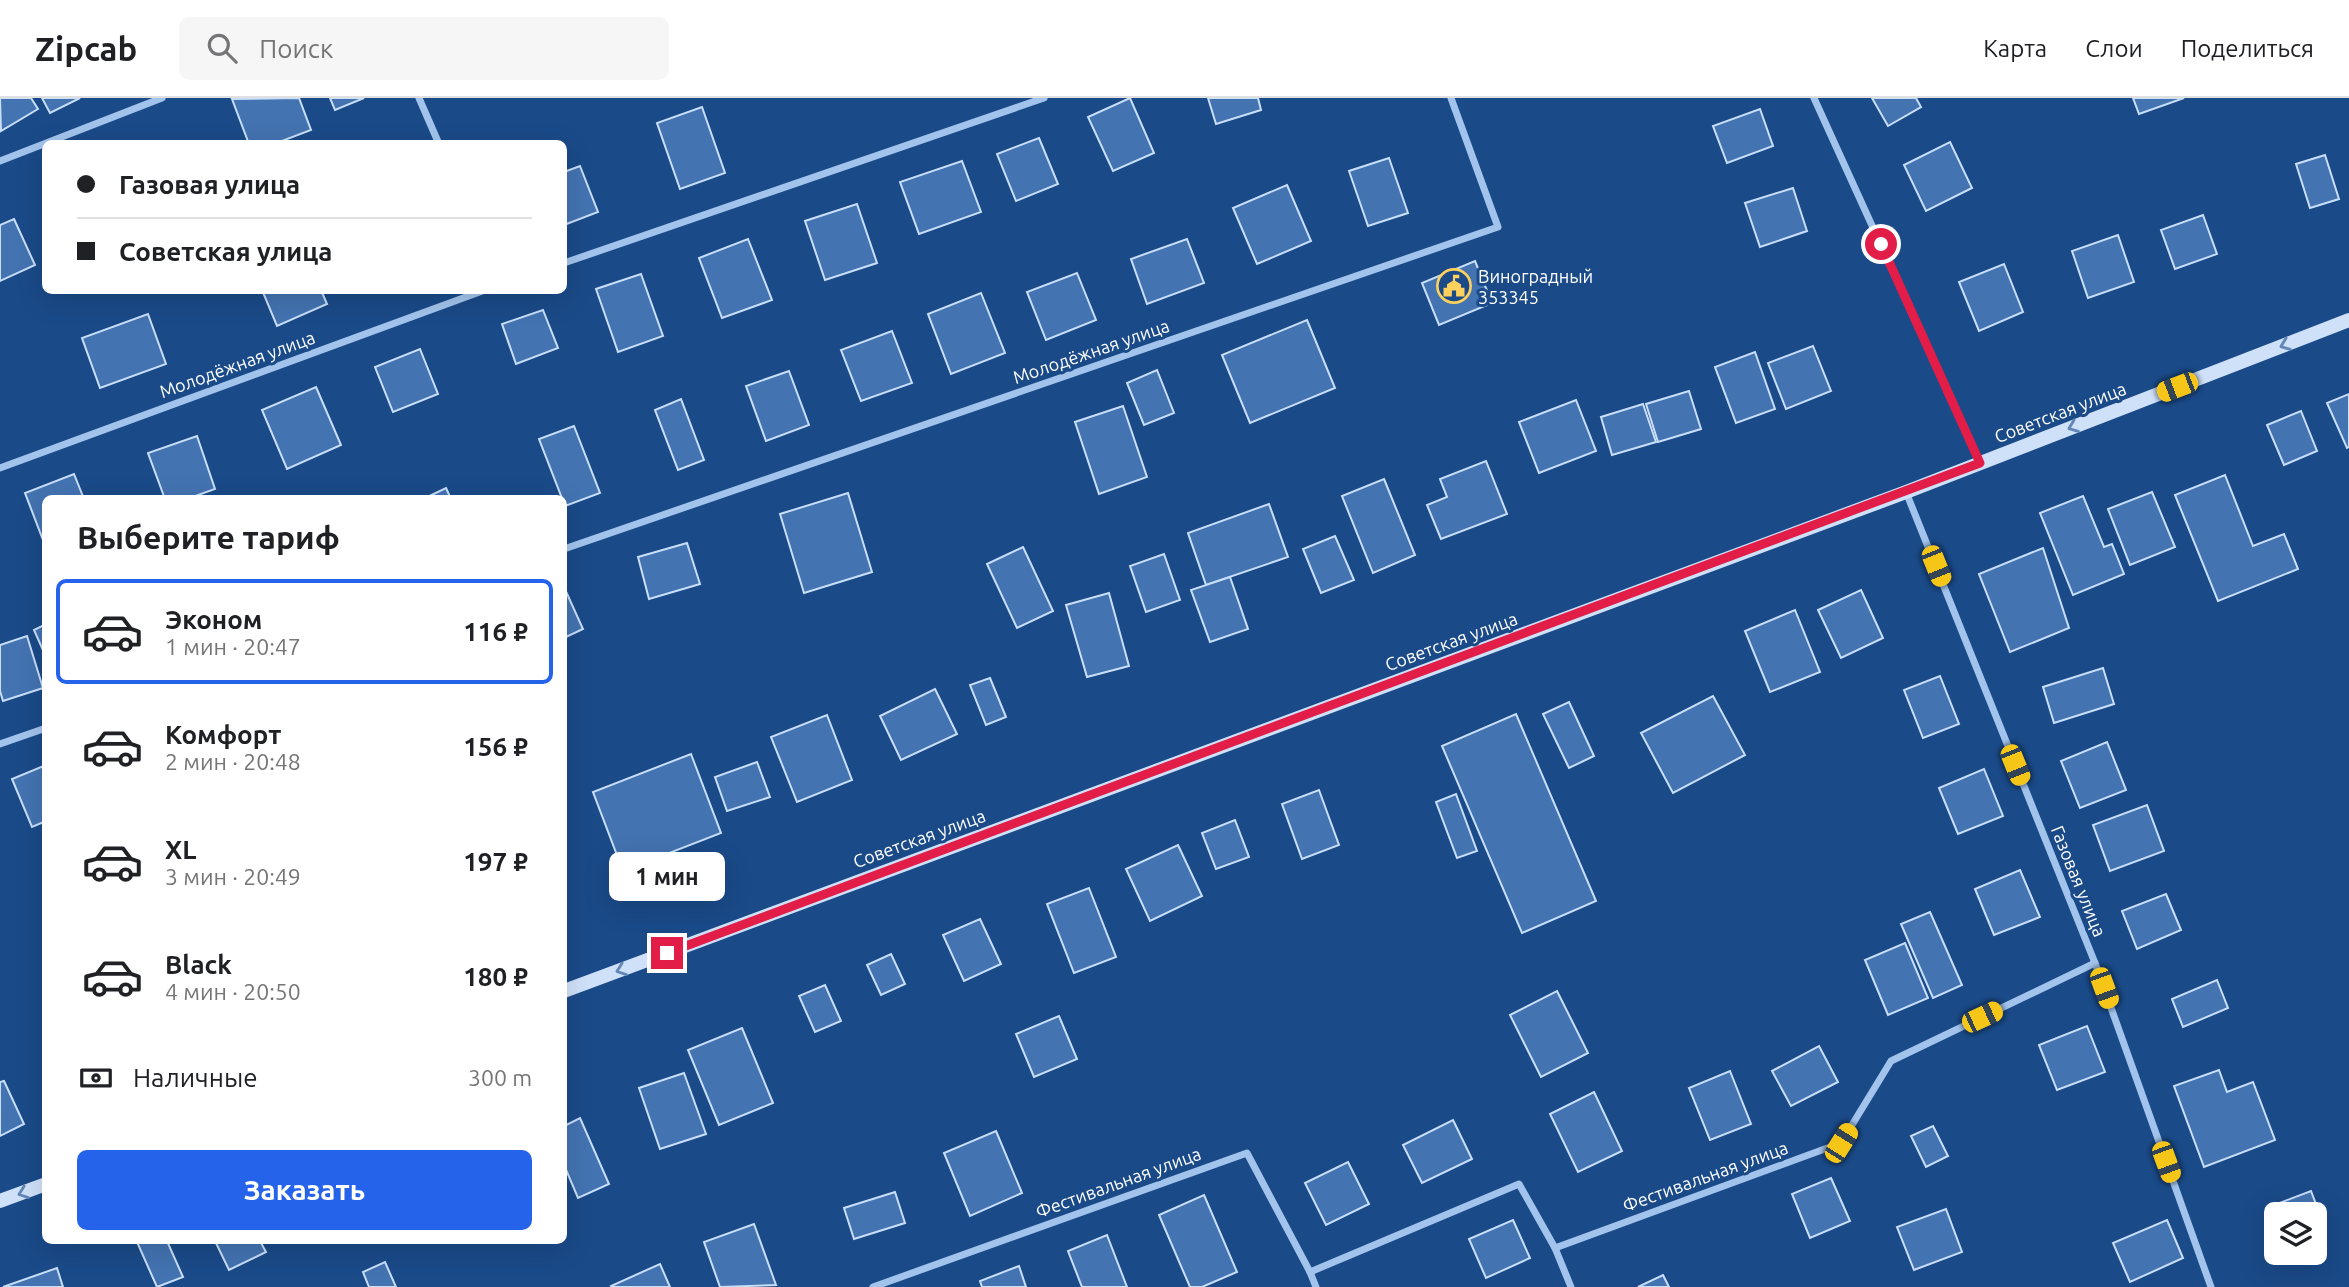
<!DOCTYPE html>
<html lang="ru">
<head>
<meta charset="utf-8">
<style>
	:root { --surface:#fff; --page:#f6f6f6; --text:#202124; --muted:#757577; --line:#e0e0e0; --accent:#2563eb }
	body { margin:0; font-family:Ubuntu,sans-serif; background:var(--page); color:var(--text); height:100vh; display:flex; flex-direction:column; font-size:26px; white-space:nowrap }
	* { box-sizing:border-box; margin:0 }
	p { font-size:23px; color:var(--muted) }
	.icon { flex:none; width:38px; height:38px; fill:none; stroke:currentColor; stroke-width:2; stroke-linecap:round; stroke-linejoin:round }
	.map { position:relative; flex:1; overflow:hidden }
	.details { position:absolute; left:42px; top:397px; width:525px; height:749px; display:flex; flex-direction:column; background:var(--surface); border-radius:10px; box-shadow:0 7px 28px #0002 }
	.details>* { flex:none }
	.top-card { position:absolute; left:42px; top:42px; width:525px; height:154px; border-radius:10px; box-shadow:0 7px 28px #0002; display:grid; align-content:center; height:154px; padding:0 35px; background:var(--surface) }
	.controls { position:absolute; left:2264px; top:1104px; display:grid; gap:14px }
	.controls a { display:grid; place-items:center; width:63px; height:63px; border-radius:10px; background:var(--surface); box-shadow:0 7px 28px #0002; font-size:35px }
	.end { position:absolute; width:32px; height:32px; margin:-16px; border:9px solid #e11d48; background:#fff; box-shadow:0 0 0 4px #fff }
	.from { border-radius:50% }
	.bubble { position:absolute; height:49px; border-radius:10px; background:var(--surface); box-shadow:0 7px 28px #0002; font-size:23px; font-weight:700; line-height:49px; text-align:center }
	.car { position:absolute; width:21px; height:42px; margin:-21px -10px; border-radius:9px; box-shadow:0 0 5px 2px #0007; background:linear-gradient(#f5c518 24%,#345 0 40%,#f5c518 0 76%,#345 0 86%,#f5c518 0) }
	.top-card b { display:flex; align-items:center; gap:24px; height:66px; font-size:26px }
	.top-card b+b { border-top:2px solid var(--line) }
	.top-card i { width:18px; height:18px; background:var(--text) }
	ul { padding:0; list-style:none }
	li { display:flex; align-items:center; gap:21px; height:105px; margin:0 14px 10px; padding:0 21px; border:4px solid transparent; border-radius:10px }
	li div { flex:1 }
	li b { display:block; font-size:26px }
	li em { font-style:normal; font-weight:700 }
	li.current { border-color:var(--accent) }
	li>.icon { width:63px; height:63px; stroke-width:1.5 }
	h2 { padding:0 35px; font-size:32px; line-height:84px }
	.pay { display:flex; align-items:center; gap:18px; height:77px; padding:0 35px; font-size:26px }
	.pay p { margin-inline-start:auto }
	.primary-button { display:flex; gap:14px; margin-top:auto; padding:14px 35px }
	.primary-button a { flex:1; height:80px; border-radius:10px; background:var(--accent); color:#fff; font-size:28px; font-weight:700; line-height:80px; text-align:center }
	header { display:flex; align-items:center; gap:42px; box-sizing:border-box; height:98px; padding:0 35px; background:var(--surface); border-bottom:2px solid var(--line) }
	header strong { font-size:33px }
	nav { display:flex; gap:38px; margin-inline-start:auto; font-size:24px }
	.search { width:490px; height:63px; background:var(--page); display:flex; align-items:center; gap:18px; box-sizing:border-box; padding:0 24px; border-radius:10px; color:var(--muted); font-size:26px }
	.map>svg:first-child { display:block }
</style>
</head>
<body>
<header>
<strong>Zipcab</strong>
<div class="search"><svg class="icon" aria-label="search" viewBox="0 0 24 24"><circle cx="10" cy="10" r="6"/><path d="M15 15l6 6"/></svg>Поиск</div>
<nav><a>Карта</a><a>Слои</a><a>Поделиться</a></nav>
</header>
<div class="map">
<svg width="2349" height="1189" viewBox="0 0 2349 1189">
	<rect width="100%" height="100%" fill="#1a4a88"/>
	<g fill="#4373b1" stroke="#c8def9" stroke-width="2">
		<polygon points="0,0 31,0 38,11 1,33"/>
		<polygon points="42,0 80,0 50,15"/>
		<polygon points="299,0 311,32 274,46 249,46 232,1"/>
		<polygon points="330,0 364,0 335,12"/>
		<polygon points="1130,0 1154,55 1113,73 1088,19"/>
		<polygon points="1208,0 1258,0 1261,12 1216,26"/>
		<polygon points="1872,0 1916,0 1921,9 1888,28"/>
		<polygon points="2133,0 2184,0 2139,16"/>
		<polygon points="702,9 725,75 680,91 657,25"/>
		<polygon points="1760,11 1773,48 1727,65 1713,28"/>
		<polygon points="1039,40 1058,86 1016,103 997,56"/>
		<polygon points="1950,44 1972,90 1926,113 1904,67"/>
		<polygon points="2325,57 2339,101 2310,110 2296,66"/>
		<polygon points="1389,60 1408,115 1368,128 1349,73"/>
		<polygon points="962,63 981,114 919,136 900,84"/>
		<polygon points="580,68 598,114 564,127 564,74"/>
		<polygon points="1287,87 1311,143 1257,166 1233,110"/>
		<polygon points="1793,90 1807,133 1760,149 1745,105"/>
		<polygon points="857,106 877,165 825,182 805,123"/>
		<polygon points="2203,117 2217,156 2175,171 2161,132"/>
		<polygon points="14,121 35,167 0,183 0,127"/>
		<polygon points="2118,137 2134,184 2088,200 2072,153"/>
		<polygon points="748,141 772,202 722,220 699,160"/>
		<polygon points="1187,141 1204,185 1147,206 1131,161"/>
		<polygon points="1475,163 1492,205 1439,227 1422,185"/>
		<polygon points="2004,166 2023,214 1979,233 1959,184"/>
		<polygon points="1077,175 1096,222 1046,242 1027,194"/>
		<polygon points="641,176 663,238 618,254 596,191"/>
		<polygon points="262,192 321,192 327,206 277,228"/>
		<polygon points="981,195 1005,255 951,276 928,216"/>
		<polygon points="543,212 558,250 516,266 502,226"/>
		<polygon points="148,216 166,266 100,290 82,240"/>
		<polygon points="1307,222 1335,290 1250,325 1222,257"/>
		<polygon points="892,233 912,285 861,303 841,252"/>
		<polygon points="1813,248 1831,293 1786,311 1768,265"/>
		<polygon points="420,251 438,296 393,314 375,269"/>
		<polygon points="1755,254 1775,311 1736,325 1715,269"/>
		<polygon points="1157,272 1174,315 1144,327 1127,285"/>
		<polygon points="789,273 809,327 766,343 746,288"/>
		<polygon points="316,289 341,347 287,371 262,312"/>
		<polygon points="1689,293 1701,331 1658,344 1646,306"/>
		<polygon points="2349,296 2349,349 2347,350 2327,305"/>
		<polygon points="681,301 704,362 678,372 655,312"/>
		<polygon points="1576,302 1596,353 1539,375 1519,324"/>
		<polygon points="1643,306 1656,344 1612,357 1601,319"/>
		<polygon points="1123,308 1147,379 1099,396 1075,324"/>
		<polygon points="2301,313 2317,353 2284,367 2267,327"/>
		<polygon points="574,328 600,395 565,408 539,341"/>
		<polygon points="197,338 215,391 187,401 165,401 148,355"/>
		<polygon points="1486,363 1507,416 1441,441 1427,407 1447,399 1440,381"/>
		<polygon points="74,376 84,401 46,401 46,450 25,395"/>
		<polygon points="2225,377 2253,448 2284,436 2298,471 2218,503 2175,397"/>
		<polygon points="1384,381 1415,457 1373,475 1342,398"/>
		<polygon points="446,390 451,401 423,401"/>
		<polygon points="2152,394 2175,449 2130,467 2108,411"/>
		<polygon points="848,395 872,474 804,495 780,416"/>
		<polygon points="2083,398 2104,449 2112,446 2124,476 2073,497 2040,415"/>
		<polygon points="1269,406 1288,459 1206,487 1188,435"/>
		<polygon points="1335,438 1354,482 1321,495 1303,451"/>
		<polygon points="687,445 700,486 649,501 638,459"/>
		<polygon points="1023,449 1053,513 1017,530 987,466"/>
		<polygon points="2043,450 2069,530 2010,554 1979,476"/>
		<polygon points="1164,456 1180,502 1146,514 1130,468"/>
		<polygon points="1230,479 1248,531 1210,544 1191,492"/>
		<polygon points="564,489 583,531 564,540"/>
		<polygon points="1861,492 1883,540 1841,560 1818,512"/>
		<polygon points="1109,495 1129,568 1087,579 1066,507"/>
		<polygon points="1795,512 1820,574 1770,594 1745,533"/>
		<polygon points="46,526 46,559 34,532"/>
		<polygon points="27,538 43,590 3,603 0,593 0,547"/>
		<polygon points="2103,570 2114,606 2054,625 2043,589"/>
		<polygon points="1940,578 1959,626 1923,640 1904,592"/>
		<polygon points="990,580 1006,619 986,627 970,587"/>
		<polygon points="935,591 957,636 901,662 880,618"/>
		<polygon points="1713,598 1745,657 1673,695 1641,635"/>
		<polygon points="1569,604 1594,658 1569,670 1543,616"/>
		<polygon points="1516,616 1596,803 1522,835 1442,648"/>
		<polygon points="827,617 852,682 797,704 771,639"/>
		<polygon points="2107,644 2126,692 2080,710 2061,663"/>
		<polygon points="691,656 721,735 623,773 593,694"/>
		<polygon points="757,664 770,699 727,713 715,679"/>
		<polygon points="46,667 46,723 32,729 12,681"/>
		<polygon points="1984,671 2003,718 1958,736 1939,690"/>
		<polygon points="1319,692 1339,747 1302,761 1282,706"/>
		<polygon points="1456,696 1477,753 1457,760 1436,704"/>
		<polygon points="2147,707 2164,753 2110,773 2093,727"/>
		<polygon points="1235,722 1249,759 1216,771 1202,735"/>
		<polygon points="1178,747 1202,798 1150,823 1126,771"/>
		<polygon points="2020,772 2040,819 1994,837 1975,791"/>
		<polygon points="1089,790 1116,859 1074,875 1047,806"/>
		<polygon points="2166,796 2181,832 2137,851 2122,813"/>
		<polygon points="1930,814 1962,887 1933,900 1901,826"/>
		<polygon points="980,821 1001,866 964,883 943,837"/>
		<polygon points="1905,845 1928,900 1888,917 1865,862"/>
		<polygon points="891,856 905,886 881,897 867,867"/>
		<polygon points="2217,882 2228,910 2183,929 2172,901"/>
		<polygon points="825,887 841,923 815,934 799,898"/>
		<polygon points="1557,893 1588,955 1541,979 1510,917"/>
		<polygon points="1059,918 1077,961 1034,979 1016,936"/>
		<polygon points="2087,928 2105,974 2057,992 2039,947"/>
		<polygon points="742,930 773,1005 719,1027 688,952"/>
		<polygon points="1819,948 1838,984 1791,1008 1772,973"/>
		<polygon points="2219,972 2227,994 2253,984 2275,1042 2204,1069 2174,988"/>
		<polygon points="1730,973 1751,1026 1710,1042 1689,990"/>
		<polygon points="684,975 706,1036 660,1051 639,990"/>
		<polygon points="4,983 24,1026 0,1038 0,984"/>
		<polygon points="1594,994 1622,1053 1578,1074 1550,1016"/>
		<polygon points="580,1020 609,1086 578,1100 564,1067 564,1028"/>
		<polygon points="1453,1022 1472,1061 1422,1085 1403,1047"/>
		<polygon points="1933,1028 1948,1058 1926,1069 1911,1038"/>
		<polygon points="996,1033 1022,1095 970,1118 944,1055"/>
		<polygon points="1348,1064 1369,1106 1326,1127 1305,1085"/>
		<polygon points="1831,1080 1850,1123 1810,1140 1792,1096"/>
		<polygon points="2311,1093 2324,1127 2315,1130 2315,1116 2277,1116 2277,1130 2269,1109"/>
		<polygon points="895,1094 905,1125 854,1141 844,1110"/>
		<polygon points="1204,1097 1237,1174 1202,1189 1190,1189 1159,1117"/>
		<polygon points="1946,1111 1962,1154 1914,1172 1897,1129"/>
		<polygon points="1513,1122 1530,1160 1486,1180 1469,1141"/>
		<polygon points="2167,1122 2183,1160 2130,1184 2113,1145"/>
		<polygon points="754,1126 776,1187 720,1189 704,1144"/>
		<polygon points="1107,1137 1127,1189 1082,1189 1068,1153"/>
		<polygon points="167,1143 183,1179 157,1189 137,1144"/>
		<polygon points="215,1143 260,1143 266,1154 229,1172"/>
		<polygon points="385,1164 396,1189 369,1189 363,1174"/>
		<polygon points="660,1166 670,1189 612,1189 611,1188"/>
		<polygon points="1019,1168 1026,1189 982,1189 980,1183"/>
		<polygon points="57,1170 63,1189 3,1189"/>
		<polygon points="1663,1177 1669,1189 1638,1189"/>
	</g>
	<g fill="none" stroke-linecap="round" stroke-linejoin="round">
		<g stroke="#a2c4ec" stroke-width="7">
			<polyline points="419,0 439,46"/>
			<polyline points="1814,0 1980,365"/>
			<polyline points="0,63 162,0"/>
			<polyline points="564,165 1044,0"/>
			<polyline points="0,370 485,192"/>
			<polyline points="1906,394 2095,865 2211,1189"/>
			<polyline points="564,451 1498,129 1451,0"/>
			<polyline points="0,646 46,630"/>
			<polyline points="1555,1150 1571,1189"/>
			<polyline points="1310,1174 1316,1189"/>
			<polyline points="873,1189 1247,1055 1310,1174 1519,1086 1555,1150 1841,1045 1891,963 2095,865"/>
		</g>
		<g stroke="#cfe1f9" stroke-width="14">
			<polyline points="564,893 1906,394 2349,222"/>
			<polyline points="0,1103 46,1086"/>
		</g>
	</g>
	<defs><path id="oneway-chevron" d="M-2-3.5L2.5 0L-2 3.5" fill="none" stroke-width="1.6" stroke-linecap="round" stroke-linejoin="round" transform="scale(1.75)"/></defs>
	<g stroke="#6286b5">
		<use href="#oneway-chevron" transform="translate(2285 247) rotate(159)"/>
		<use href="#oneway-chevron" transform="translate(2073 329) rotate(159)"/>
		<use href="#oneway-chevron" transform="translate(621 872) rotate(160)"/>
		<use href="#oneway-chevron" transform="translate(23 1095) rotate(160)"/>
	</g>
	<g fill="none" stroke-linecap="round" stroke-linejoin="round">
		<polyline stroke="#e11d48" stroke-width="9" points="667,855 1980,365 1881,146"/>
	</g>
	<defs>
		<g id="civic-ring" transform="scale(1.75)"><circle r="9.5" fill="#1a4a88" stroke="#fed05e" stroke-width="1.5"/><path d="M-.6-6.5H3V-4.5H.6V-3L4-1V1h2V6H-6V1h2V-1L-.6-3ZM-1.2 2.5V6h2.4V2.5Z" fill="#fed05e"/></g>
	</defs>
	<g fill-rule="evenodd">
		<use href="#civic-ring" x="1454" y="188"/>
	</g>
	<g text-anchor="middle" dominant-baseline="central" stroke-width="6" stroke-linejoin="round" paint-order="stroke">
		<g font-size="18" fill="#fff" stroke="#1a4a88" text-anchor="start">
			<text x="1478" y="178">Виноградный<tspan x="1478" dy="21">353345</tspan></text>
		</g>
		<g font-size="18" fill="#fff" stroke="#1a4a88">
			<text transform="translate(1091 253) rotate(-19)">Молодёжная улица</text>
			<text transform="translate(237 266) rotate(-20)">Молодёжная улица</text>
			<text transform="translate(2060 314) rotate(-21)">Советская улица</text>
			<text transform="translate(1451 543) rotate(-20)">Советская улица</text>
			<text transform="translate(919 740) rotate(-20)">Советская улица</text>
			<text transform="translate(2079 783) rotate(68)">Газовая улица</text>
			<text transform="translate(1705 1078) rotate(-20)">Фестивальная улица</text>
			<text transform="translate(1118 1084) rotate(-20)">Фестивальная улица</text>
		</g>
	</g>
</svg>
<div class="controls">
<a><svg class="icon" aria-label="layers" viewBox="0 0 24 24"><path d="M12 4l9 5-9 5-9-5zM3 14l9 5 9-5"/></svg></a>
</div>
<i class="end from" style="left:1881px;top:146px"></i>
<i class="end" style="left:667px;top:855px"></i>
<div class="bubble" style="left:609px;top:754px;width:116px">1 мин</div>
<i class="car" style="left:2177px;top:289px;rotate:249deg"></i>
<i class="car" style="left:1936px;top:468px;rotate:158deg"></i>
<i class="car" style="left:2015px;top:667px;rotate:158deg"></i>
<i class="car" style="left:2104px;top:890px;rotate:160deg"></i>
<i class="car" style="left:1982px;top:919px;rotate:65deg"></i>
<i class="car" style="left:1841px;top:1045px;rotate:32deg"></i>
<i class="car" style="left:2166px;top:1064px;rotate:160deg"></i>
<div class="top-card">
<b><i class="from"></i>Газовая улица</b>
<b><i></i>Советская улица</b>
</div>
<section class="details">
<h2>Выберите тариф</h2>
<ul>
<li class="current"><svg class="icon" aria-label="car" viewBox="0 0 24 24"><path d="M5 17H2v-5l4-1 3-4h7l3 4 3 1v5h-3M9 17h6M6 11h13"/><circle cx="7" cy="17" r="2"/><circle cx="17" cy="17" r="2"/></svg><div><b>Эконом</b><p>1 мин · 20:47</p></div><em>116 ₽</em></li>
<li><svg class="icon" aria-label="car" viewBox="0 0 24 24"><path d="M5 17H2v-5l4-1 3-4h7l3 4 3 1v5h-3M9 17h6M6 11h13"/><circle cx="7" cy="17" r="2"/><circle cx="17" cy="17" r="2"/></svg><div><b>Комфорт</b><p>2 мин · 20:48</p></div><em>156 ₽</em></li>
<li><svg class="icon" aria-label="car" viewBox="0 0 24 24"><path d="M5 17H2v-5l4-1 3-4h7l3 4 3 1v5h-3M9 17h6M6 11h13"/><circle cx="7" cy="17" r="2"/><circle cx="17" cy="17" r="2"/></svg><div><b>XL</b><p>3 мин · 20:49</p></div><em>197 ₽</em></li>
<li><svg class="icon" aria-label="car" viewBox="0 0 24 24"><path d="M5 17H2v-5l4-1 3-4h7l3 4 3 1v5h-3M9 17h6M6 11h13"/><circle cx="7" cy="17" r="2"/><circle cx="17" cy="17" r="2"/></svg><div><b>Black</b><p>4 мин · 20:50</p></div><em>180 ₽</em></li>
</ul>
<div class="pay"><svg class="icon" aria-label="cash" viewBox="0 0 24 24"><path d="M3 7h18v10H3z"/><circle cx="12" cy="12" r="2"/></svg>Наличные<p>300 m</p></div>
<div class="primary-button"><a>Заказать</a></div>
</section>
</div>
</body>
</html>
